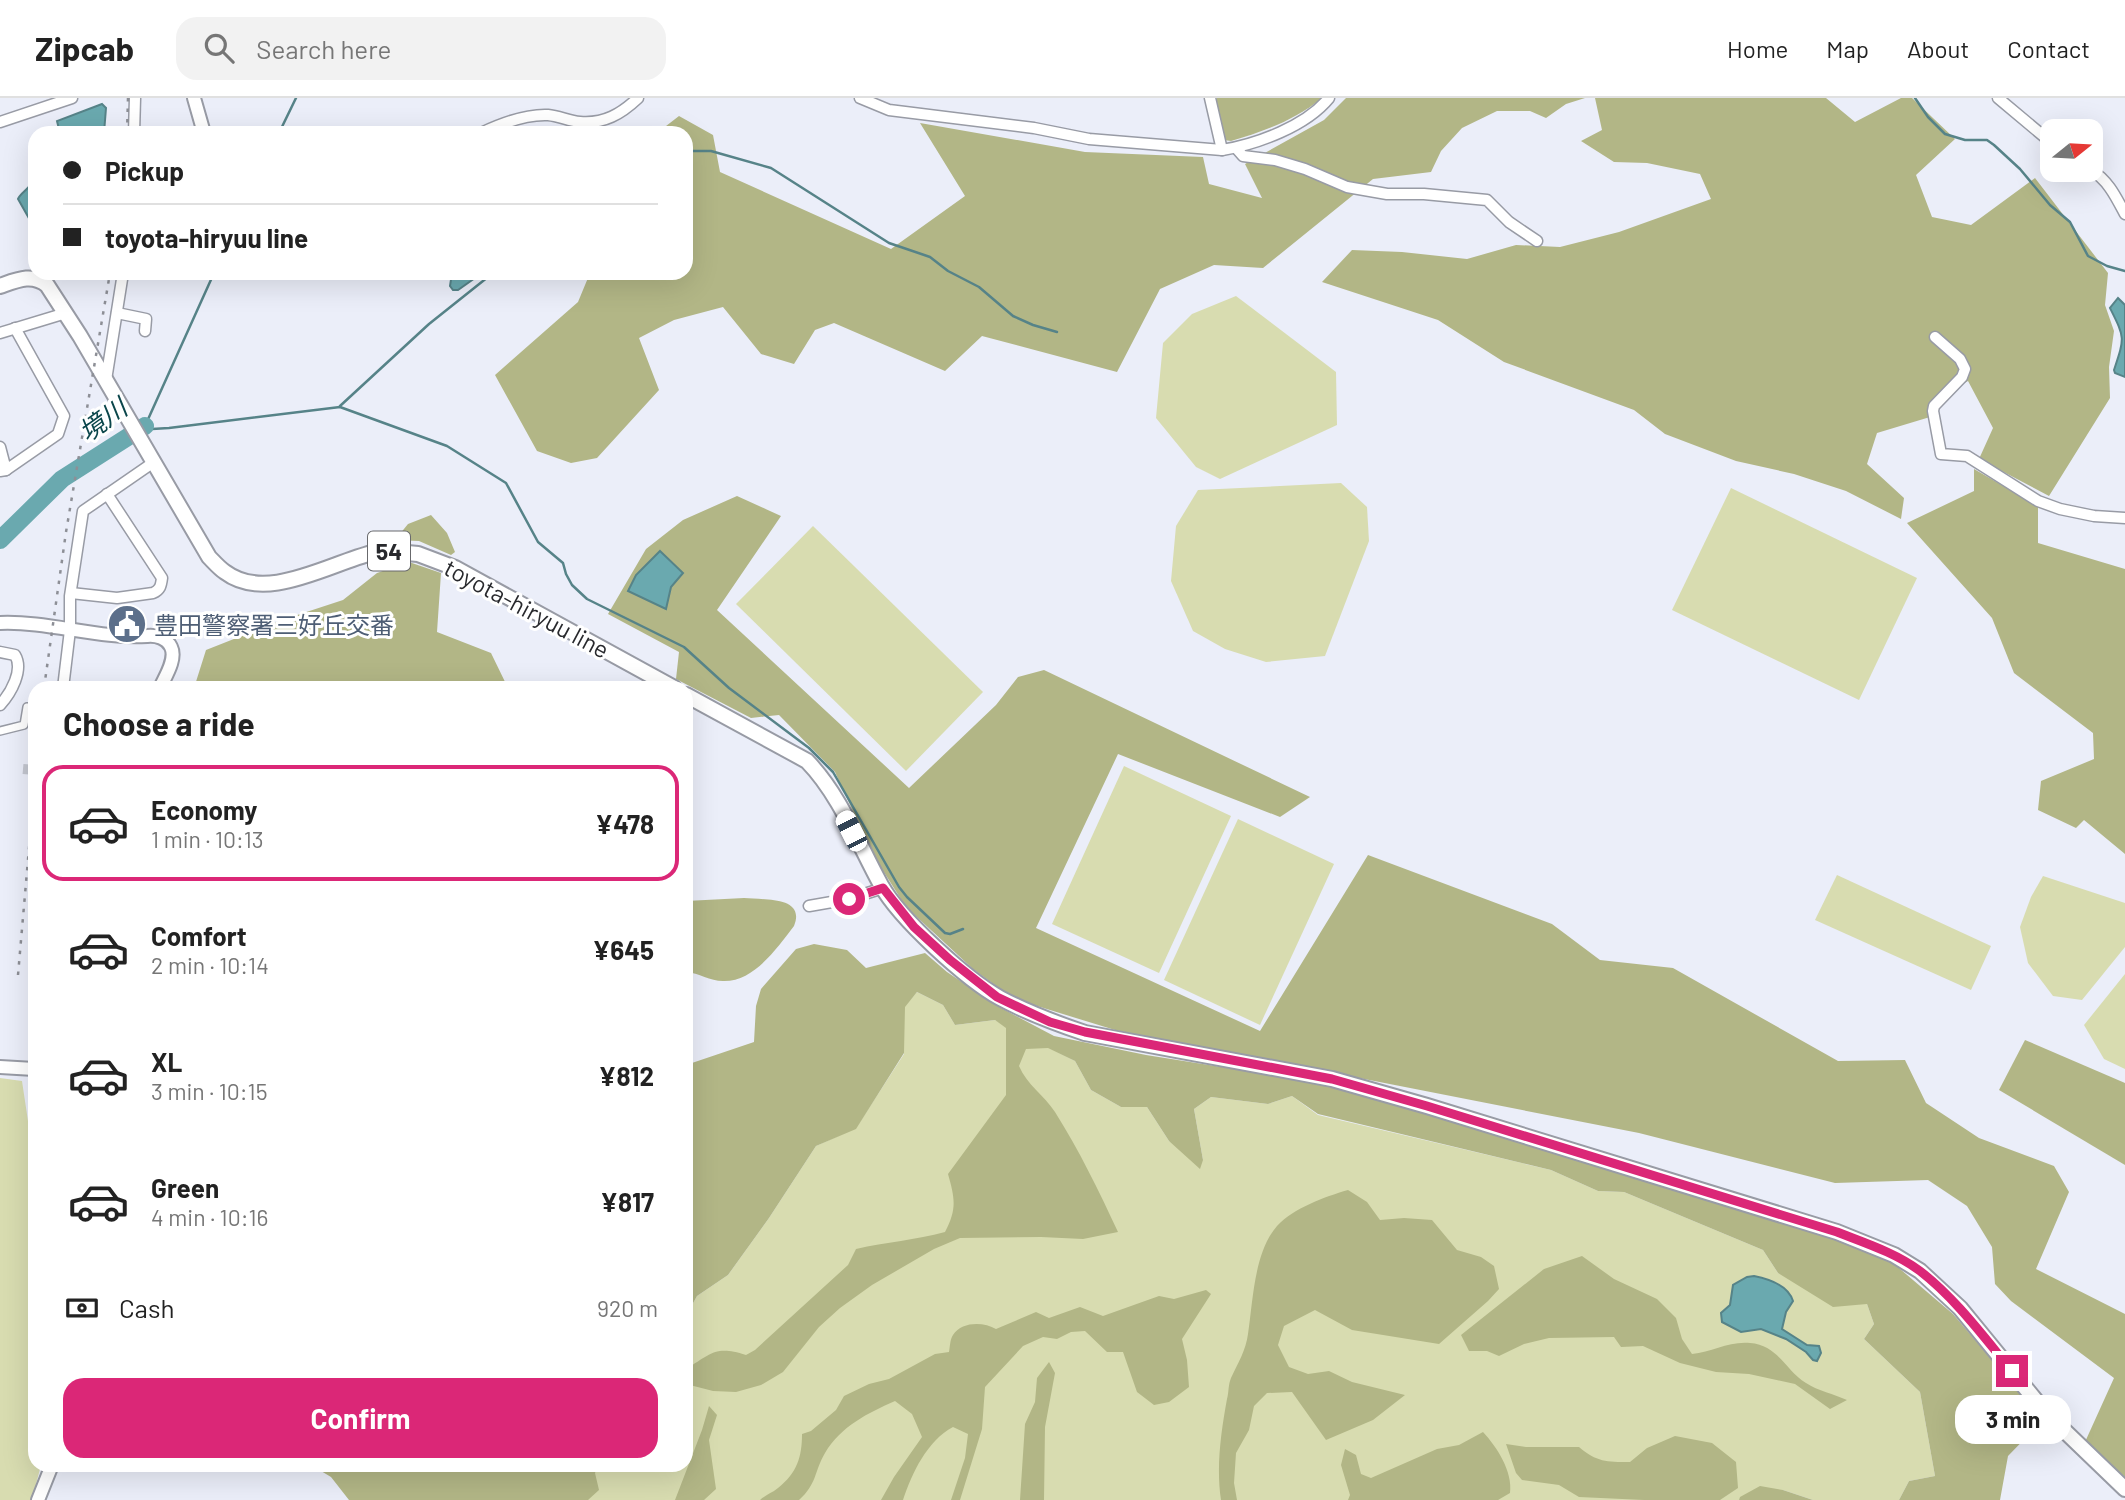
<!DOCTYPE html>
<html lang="en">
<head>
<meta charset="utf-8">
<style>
	:root { --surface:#fff; --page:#f2f2f2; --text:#222; --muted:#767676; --line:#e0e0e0; --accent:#db2777 }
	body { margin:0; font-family:Barlow,"Noto Sans JP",sans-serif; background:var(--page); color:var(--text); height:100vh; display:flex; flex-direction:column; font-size:26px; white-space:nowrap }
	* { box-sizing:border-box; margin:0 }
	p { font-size:23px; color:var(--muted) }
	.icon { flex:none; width:38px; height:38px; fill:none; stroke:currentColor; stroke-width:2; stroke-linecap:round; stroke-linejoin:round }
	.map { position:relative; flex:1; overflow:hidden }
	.sheet { position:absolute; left:28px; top:583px; width:665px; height:791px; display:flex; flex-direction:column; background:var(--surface); border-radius:21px; box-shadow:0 7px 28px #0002 }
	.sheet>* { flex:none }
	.top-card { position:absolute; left:28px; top:28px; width:665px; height:154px; border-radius:21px; box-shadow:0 7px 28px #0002; display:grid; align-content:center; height:154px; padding:0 35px; background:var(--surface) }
	.needle { width:46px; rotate:72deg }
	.fabs { position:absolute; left:2040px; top:21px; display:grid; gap:14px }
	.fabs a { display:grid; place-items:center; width:63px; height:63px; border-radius:14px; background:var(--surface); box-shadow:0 7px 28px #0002; font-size:35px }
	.end { position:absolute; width:32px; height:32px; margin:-16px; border:9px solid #db2777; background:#fff; box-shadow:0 0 0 4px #fff }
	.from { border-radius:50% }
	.bubble { position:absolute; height:49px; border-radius:21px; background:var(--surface); box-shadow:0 7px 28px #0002; font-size:23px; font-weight:700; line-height:49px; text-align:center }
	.car { position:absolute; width:21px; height:42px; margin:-21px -10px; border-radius:9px; box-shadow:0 0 5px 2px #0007; background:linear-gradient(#fff 24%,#345 0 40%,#fff 0 76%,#345 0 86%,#fff 0) }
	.top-card b { display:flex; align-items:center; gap:24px; height:66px; font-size:26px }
	.top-card b+b { border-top:2px solid var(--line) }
	.top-card i { width:18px; height:18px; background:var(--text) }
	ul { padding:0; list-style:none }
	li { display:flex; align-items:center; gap:21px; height:116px; margin:0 14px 10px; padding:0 21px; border:4px solid transparent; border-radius:21px }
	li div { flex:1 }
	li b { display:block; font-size:26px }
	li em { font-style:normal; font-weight:700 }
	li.selected { border-color:var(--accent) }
	li>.icon { width:63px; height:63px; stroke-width:1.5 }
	h2 { padding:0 35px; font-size:32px; line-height:84px }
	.pay { display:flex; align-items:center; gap:18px; height:77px; padding:0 35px; font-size:26px }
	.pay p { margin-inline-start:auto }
	.action { display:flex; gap:14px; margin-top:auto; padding:14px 35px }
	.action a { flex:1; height:80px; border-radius:21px; background:var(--accent); color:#fff; font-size:28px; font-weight:700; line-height:80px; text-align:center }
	header { display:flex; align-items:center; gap:42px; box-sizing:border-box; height:98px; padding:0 35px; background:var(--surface); border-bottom:2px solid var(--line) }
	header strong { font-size:33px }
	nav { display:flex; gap:38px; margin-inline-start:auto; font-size:24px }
	.search { width:490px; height:63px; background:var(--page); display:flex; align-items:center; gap:18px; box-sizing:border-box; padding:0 24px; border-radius:21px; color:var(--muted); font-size:26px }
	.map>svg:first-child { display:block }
</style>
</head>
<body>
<header>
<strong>Zipcab</strong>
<div class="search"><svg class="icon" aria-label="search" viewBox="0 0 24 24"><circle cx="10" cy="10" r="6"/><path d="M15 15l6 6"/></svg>Search here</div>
<nav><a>Home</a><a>Map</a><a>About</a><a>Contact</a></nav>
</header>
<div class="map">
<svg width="2125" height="1402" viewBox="0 0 2125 1402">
	<rect width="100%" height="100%" fill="#ebeef9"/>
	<g fill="#d8dcb0">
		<polygon points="1236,198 1336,274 1337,327 1220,381 1196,369 1156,320 1163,245 1192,216"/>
		<polygon points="1341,385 1367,409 1369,443 1325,558 1266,564 1225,551 1193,533 1171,483 1176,428 1198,392"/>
		<polygon points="1731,390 1917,480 1859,602 1672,512"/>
		<polygon points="813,428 983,594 906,673 736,506"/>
		<polygon points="1124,668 1231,718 1159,875 1052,826"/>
		<polygon points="1238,721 1334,766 1260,927 1164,882"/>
		<polygon points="1837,777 1991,848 1971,892 1815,822"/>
		<polygon points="2043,778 2125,805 2125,849 2082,902 2053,898 2028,865 2020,829 2031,799"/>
		<polygon points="2125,876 2125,971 2104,961 2084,927"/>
		<polygon points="917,894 943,907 955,927 995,922 1075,963 1091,992 1121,1009 1147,1009 1169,1043 1203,1062 1194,1011 1211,999 1268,1006 1292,998 1318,1017 1551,1072 1598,1093 1624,1094 1763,1152 1778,1175 1867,1206 1874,1226 1864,1241 1920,1294 1935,1378 1909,1383 1899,1402 1813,1402 1783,1392 1741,1399 1739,1402 531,1402 560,1367 686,1367 686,1218 697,1198 728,1177 769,1120 816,1048 856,1030 904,956 904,909"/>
		<polygon points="0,980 22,983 35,1070 35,1367 41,1367 32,1402 0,1402"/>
	</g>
	<g fill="#b2b686">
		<path d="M1217,0h105c-27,22 -57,33 -91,43l-7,-1 -10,-38z"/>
		<polygon points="1346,0 1585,0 1566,6 1546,20 1530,13 1497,13 1462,30 1441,53 1431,74 1373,81 1263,170 1214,167 1160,191 1117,274 982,238 945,273 834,225 815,232 794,266 761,256 723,209 674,222 639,240 659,292 597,360 571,365 537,353 495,277 578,204 590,175 686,175 686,35 657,35 679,18 713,37 720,74 891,151 965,98 920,25 1085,54 1203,59 1209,86 1262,100 1245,66 1324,22"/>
		<polygon points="1595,0 1826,0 1855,24 1901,0 1912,0 1955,41 1916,77 1932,119 1971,127 2035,80 2108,175 2105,207 2114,233 2109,269 2110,300 2049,398 1979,361 1993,330 1968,283 1933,302 1930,319 1877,335 1867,366 1904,400 1901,421 1846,393 1794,376 1736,363 1665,336 1634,312 1504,264 1438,222 1322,184 1352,152 1402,154 1467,161 1516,147 1560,149 1619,134 1711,101 1700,76 1647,65 1614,64 1581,43 1602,32"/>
		<polygon points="1974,371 2038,408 2038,445 2125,471 2125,756 2084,722 2076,730 2038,712 2041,683 2094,661 2093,635 2014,575 1992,520 1907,425 1974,393"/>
		<polygon points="737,398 781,418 717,512 909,690 996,607 1018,579 1044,572 1310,699 1280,719 1118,656 1036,830 1260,933 1368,757 1552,826 1600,862 1673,870 1838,963 1905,962 1926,1005 1979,1040 2054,1068 2069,1094 2036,1171 2125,1216 2125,1379 2085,1344 2114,1280 2011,1203 1995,1186 1992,1149 1967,1108 1928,1082 1835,1085 1639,1035 1115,932 1014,901 973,871 906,809 873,757 835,674 779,617 751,620 676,581 679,554 608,516 646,451 683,422"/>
		<polygon points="431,417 447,435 455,454 451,457 419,443 395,442 408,426"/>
		<polygon points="409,464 441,475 437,534 491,555 508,590 194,590 206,552 282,522 343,502 377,475"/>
		<path d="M744,800c20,2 62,-2 50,28 -17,22 -40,56 -71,55 -13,0 -24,-8 -37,-9v-71z"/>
		<path d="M814,846l33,6 19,18 59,-15 22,19 54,36 53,28 92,19 176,28 488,147 83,33 60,51 90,106 -35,36 -8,44h-101l10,-19 26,-5 -15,-84 -56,-53 10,-15 -7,-20 -34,3 -55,-34 -15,-23 -139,-58 -26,-1 -47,-21 -233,-56 -26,-18 -24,8 -57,-7 -17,12 9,51 -3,9 -31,-28 -22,-34h-26l-30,-17 -16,-29 -27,-13 -22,1 -7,17c8,19 25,29 36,46 24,38 44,79 63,120l-35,7 -42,-2 -81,1 -26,11 -62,36 -32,23 -21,19 -36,45 -22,13 -25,7 -23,-1 -27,-7v-15c25,-15 29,-24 60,-14l9,-5 93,-85 8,-16c30,-7 60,-9 89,-17 12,-23 10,-33 3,-58l58,-79v-67l-11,-8 -40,5 -12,-20 -26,-13 -12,15 -1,46 -48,76 -40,17 -47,72 -41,57 -31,21 -11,20v-125l7,-8v-38l-7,-25v-55l68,-23 2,-36 5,-17 35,-40z"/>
		<polygon points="2025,942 2125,985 2125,1067 1999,992"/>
		<path d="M1348,1092l19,12 13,18 24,-2 28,2 25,30 24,7 13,9 5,23 -11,12 -49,43 -87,-14 -37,-20 -31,16 -6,19 11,22 19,7 21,-3 23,11 53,13 -32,25 -47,20 -34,-48 -25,1 -13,13 -5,24 -13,23 -2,30 3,17h-16c-5,-33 0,-68 6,-101 2,-7 1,-14 4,-21 7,-15 15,-28 17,-44 5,-33 6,-82 29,-108 17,-18 47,-29 71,-36z"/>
		<path d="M1582,1158l32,23 43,20 19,19 6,21 10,15c20,-2 37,-13 58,-11 28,2 35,27 56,40 12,8 28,11 41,17l-17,9 -35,-25 -46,-10 -33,-2 -36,-9 -37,-17 -22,1 -7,-10 -65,1 -25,6 -25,12 -12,-5h-18l-8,-16 83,-66z"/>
		<path d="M1206,1192l5,4 -29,45 5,21 2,27 -20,15 -15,3 -17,-13 -14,-40h-16l-22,-21 -14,1 -14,7 -14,-2 -20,9 -38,41 -3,42 -22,71h-9l14,-42 3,-24 -15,-7c-26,14 -41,46 -50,73h-22l13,-23 28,-40 -10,-23 -17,-13c-27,12 -54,25 -70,52 -11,19 -8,31 -26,47h-39c5,-5 12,-7 18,-12 19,-15 24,-31 24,-54l9,-3 25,-21 8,-14 25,-12 20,-5 46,-25 14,-2c1,-5 1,-13 4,-17 9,-14 31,-13 43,-6l40,-17 13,6 31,-11 23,9 56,-20 15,3z"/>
		<polygon points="1049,1264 1055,1275 1045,1329 1044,1402 1020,1402 1025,1326 1035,1304 1037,1280"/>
		<polygon points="709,1308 717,1317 709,1342 716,1391 704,1402 675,1402 702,1332"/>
		<path d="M1483,1334c14,15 30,40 27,61l-12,7h-150l2,-5 -9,-30 4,-16 11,6 5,19 10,4 66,-29 22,-4z"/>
		<path d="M1675,1338l37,7 24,19 2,26 -18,12h-76l-65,-3 -20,-12 -37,-5 -6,-7 -10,-29 20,3h53c18,15 27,15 51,15l17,-14z"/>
		<polygon points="311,1367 599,1367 595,1375 599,1392 588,1402 349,1402 331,1379"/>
		<polygon points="1760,1388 1783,1392 1813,1402 1739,1402 1740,1399"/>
	</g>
	<g fill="#6aa9af" stroke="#568388" stroke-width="2">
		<polygon points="102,6 106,10 104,35 57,35 59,31 57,23"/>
		<path d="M35,80v51l-17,-30c3,-7 11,-9 17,-21z"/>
		<polygon points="452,175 482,175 458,192 453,192 450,188"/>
		<path d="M2118,200l7,7v72l-10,-4 -1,-3c11,-33 11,-32 -4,-62z"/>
		<polygon points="660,453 683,475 671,489 666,511 628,493 636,477"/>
		<path d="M1754,1178c15,3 34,9 39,25l-7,11 -4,17 25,16 12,1 2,7 -4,8 -4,-1 -7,-8 -20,-13 -25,-10 -20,3 -19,-10 -1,-9 9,-8 3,-20 14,-8z"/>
	</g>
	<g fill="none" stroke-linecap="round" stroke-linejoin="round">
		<g stroke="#568388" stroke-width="2.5">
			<polyline points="1915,0 1928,19 1945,36 1965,42 1987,42 1994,47 2020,71 2050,107 2070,124 2088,158 2107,168 2125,173"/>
			<polyline points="279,35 296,0"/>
			<polyline points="686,53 711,53 771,70 889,145 930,159 948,173 979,189 1013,218 1033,227 1057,234"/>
			<polyline points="214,175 145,328 152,331 169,330 340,309 447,348 506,385 538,444 563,465 566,476 572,487 587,501 684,549 729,590 809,650 833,674 899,789 907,799 945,835 950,836 963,831"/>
			<polyline points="340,308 429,226 493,175"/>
		</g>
		<polyline stroke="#6aa9af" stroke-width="18" points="0,442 62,381 145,328"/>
		<polyline stroke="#c4c7d0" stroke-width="10" stroke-dasharray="10 5" stroke-linecap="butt" points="23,671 35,672"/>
		<g stroke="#989ba5" stroke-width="10">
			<polyline id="pedestrian" points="0,633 24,627 27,609 35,610"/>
		</g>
		<g stroke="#989ba5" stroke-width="13">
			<g id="minor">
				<path d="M860,0l29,12 145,18 55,11 133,11c36,-6 84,-24 107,-52"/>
				<polyline points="1210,0 1222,52"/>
				<polyline points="1998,0 2053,46"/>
				<polyline points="0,24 72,0"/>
				<polyline points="134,35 135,0"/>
				<path d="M481,35c19,-9 45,-19 67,-18 11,1 21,6 32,7 24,2 41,-8 58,-24"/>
				<polyline points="1236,50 1243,58 1275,62 1305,71 1347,89 1387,96 1424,96 1487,102 1509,124 1537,143"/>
				<path d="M2091,72c17,10 25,27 34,44"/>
				<polyline points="117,215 146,221 145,233"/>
				<polyline points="0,235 66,215"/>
				<polyline points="1935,239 1960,261 1965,271 1962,279 1934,308 1933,313 1941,356 1967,358 2038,403 2060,411 2094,418 2125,420"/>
				<polyline points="106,282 123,175"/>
				<polyline points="0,349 6,372"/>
				<polyline points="0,373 6,372 58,336 64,318 15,230"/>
				<path d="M71,495l46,5 36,-5c7,-3 8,-7 9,-15l-55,-84"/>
				<path d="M0,554l15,3c9,15 -4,38 -15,50"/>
				<polyline points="63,590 70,532 70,498 83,413 154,364"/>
				<polyline points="809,808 849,801 883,790"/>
			</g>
		</g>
		<g stroke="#989ba5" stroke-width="16">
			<g id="tertiary">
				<polyline points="194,0 204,35"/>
				<path d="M0,525c49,-2 98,16 147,13 9,-1 20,2 24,11 6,12 -6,30 -11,41"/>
				<polyline points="0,969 34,971"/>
				<polyline points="38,1402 52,1367"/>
			</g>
		</g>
		<g stroke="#989ba5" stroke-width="18">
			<g id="primary">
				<path d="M0,188c17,-6 32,-13 47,-1l33,51 129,221c5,5 10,11 16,15 41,31 103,-8 147,-19l14,-2 32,3 37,14 219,120"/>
				<path d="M686,597l121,66c33,34 51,82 74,124 19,34 85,94 119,113 28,15 55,25 85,35l247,46 95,27 410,126 57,23 26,16 40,37 86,105 79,76"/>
			</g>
		</g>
		<use href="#pedestrian" stroke="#fff" stroke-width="7"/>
		<use href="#minor" stroke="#fff" stroke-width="10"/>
		<use href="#tertiary" stroke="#fff" stroke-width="12"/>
		<use href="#primary" stroke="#fff" stroke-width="14"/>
		<g stroke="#8d8f96" stroke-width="2.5" stroke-dasharray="3.5 7" stroke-linecap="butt">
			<polyline points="127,35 128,0"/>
			<polyline points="44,590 66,434 110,175"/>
			<polyline points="18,877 35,681"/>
		</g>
	</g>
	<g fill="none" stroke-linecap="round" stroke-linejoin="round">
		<path stroke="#db2777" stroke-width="9" d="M849,801l34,-11 31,39 36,33 47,37 53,25 35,10 247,47 95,27 410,126c28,11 59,21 83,39 36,28 63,65 92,100"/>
	</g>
	<defs>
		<g id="civic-disc" transform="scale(2.0125)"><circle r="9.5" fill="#5c6f8a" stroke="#fff"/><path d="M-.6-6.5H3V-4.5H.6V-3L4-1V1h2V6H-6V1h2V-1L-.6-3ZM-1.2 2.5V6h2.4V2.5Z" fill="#fff"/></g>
	</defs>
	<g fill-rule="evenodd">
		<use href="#civic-disc" x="127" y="526"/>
	</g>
	<g text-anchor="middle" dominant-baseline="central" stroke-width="6" stroke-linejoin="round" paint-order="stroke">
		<rect fill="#fff" stroke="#68696c" stroke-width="2" x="368" y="433.5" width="42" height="39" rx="5"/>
		<g font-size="23" font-weight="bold" fill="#28292d">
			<text x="389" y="453">54</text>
		</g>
		<g font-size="24" fill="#28292d" stroke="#fff">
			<text transform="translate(527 510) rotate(28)">toyota-hiryuu line</text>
		</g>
		<g font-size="24" fill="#4e5e75" stroke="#fff" text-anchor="start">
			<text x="154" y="526">豊田警察署三好丘交番</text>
		</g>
		<g font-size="26" font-style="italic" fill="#0b464b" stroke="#fff">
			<text transform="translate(102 321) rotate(-36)">境川</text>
		</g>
	</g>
</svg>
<div class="fabs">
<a><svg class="needle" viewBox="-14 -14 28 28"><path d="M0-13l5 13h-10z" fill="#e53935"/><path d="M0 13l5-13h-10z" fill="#767676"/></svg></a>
</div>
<i class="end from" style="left:849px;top:801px"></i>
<i class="end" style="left:2012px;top:1273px"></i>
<div class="bubble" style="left:1955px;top:1297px;width:116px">3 min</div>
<i class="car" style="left:851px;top:733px;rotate:333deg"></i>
<div class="top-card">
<b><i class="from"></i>Pickup</b>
<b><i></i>toyota-hiryuu line</b>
</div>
<section class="sheet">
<h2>Choose a ride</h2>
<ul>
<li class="selected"><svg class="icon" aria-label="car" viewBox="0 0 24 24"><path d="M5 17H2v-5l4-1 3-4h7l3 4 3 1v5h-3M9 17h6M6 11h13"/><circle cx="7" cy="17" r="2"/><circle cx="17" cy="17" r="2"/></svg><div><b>Economy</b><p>1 min · 10:13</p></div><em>¥478</em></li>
<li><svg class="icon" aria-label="car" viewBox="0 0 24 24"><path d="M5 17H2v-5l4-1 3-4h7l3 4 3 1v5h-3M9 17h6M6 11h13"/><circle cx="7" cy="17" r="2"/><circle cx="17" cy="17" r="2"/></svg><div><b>Comfort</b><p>2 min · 10:14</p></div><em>¥645</em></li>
<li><svg class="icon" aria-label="car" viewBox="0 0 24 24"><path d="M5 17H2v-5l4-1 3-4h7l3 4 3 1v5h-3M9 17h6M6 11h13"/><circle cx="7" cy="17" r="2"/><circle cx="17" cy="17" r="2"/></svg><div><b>XL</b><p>3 min · 10:15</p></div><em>¥812</em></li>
<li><svg class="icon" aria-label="car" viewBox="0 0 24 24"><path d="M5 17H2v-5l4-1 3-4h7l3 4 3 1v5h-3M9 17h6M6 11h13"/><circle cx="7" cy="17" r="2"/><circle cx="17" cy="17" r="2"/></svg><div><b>Green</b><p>4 min · 10:16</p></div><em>¥817</em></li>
</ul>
<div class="pay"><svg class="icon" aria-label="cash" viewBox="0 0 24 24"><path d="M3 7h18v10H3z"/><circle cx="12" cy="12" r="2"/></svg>Cash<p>920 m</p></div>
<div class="action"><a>Confirm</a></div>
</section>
</div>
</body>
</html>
